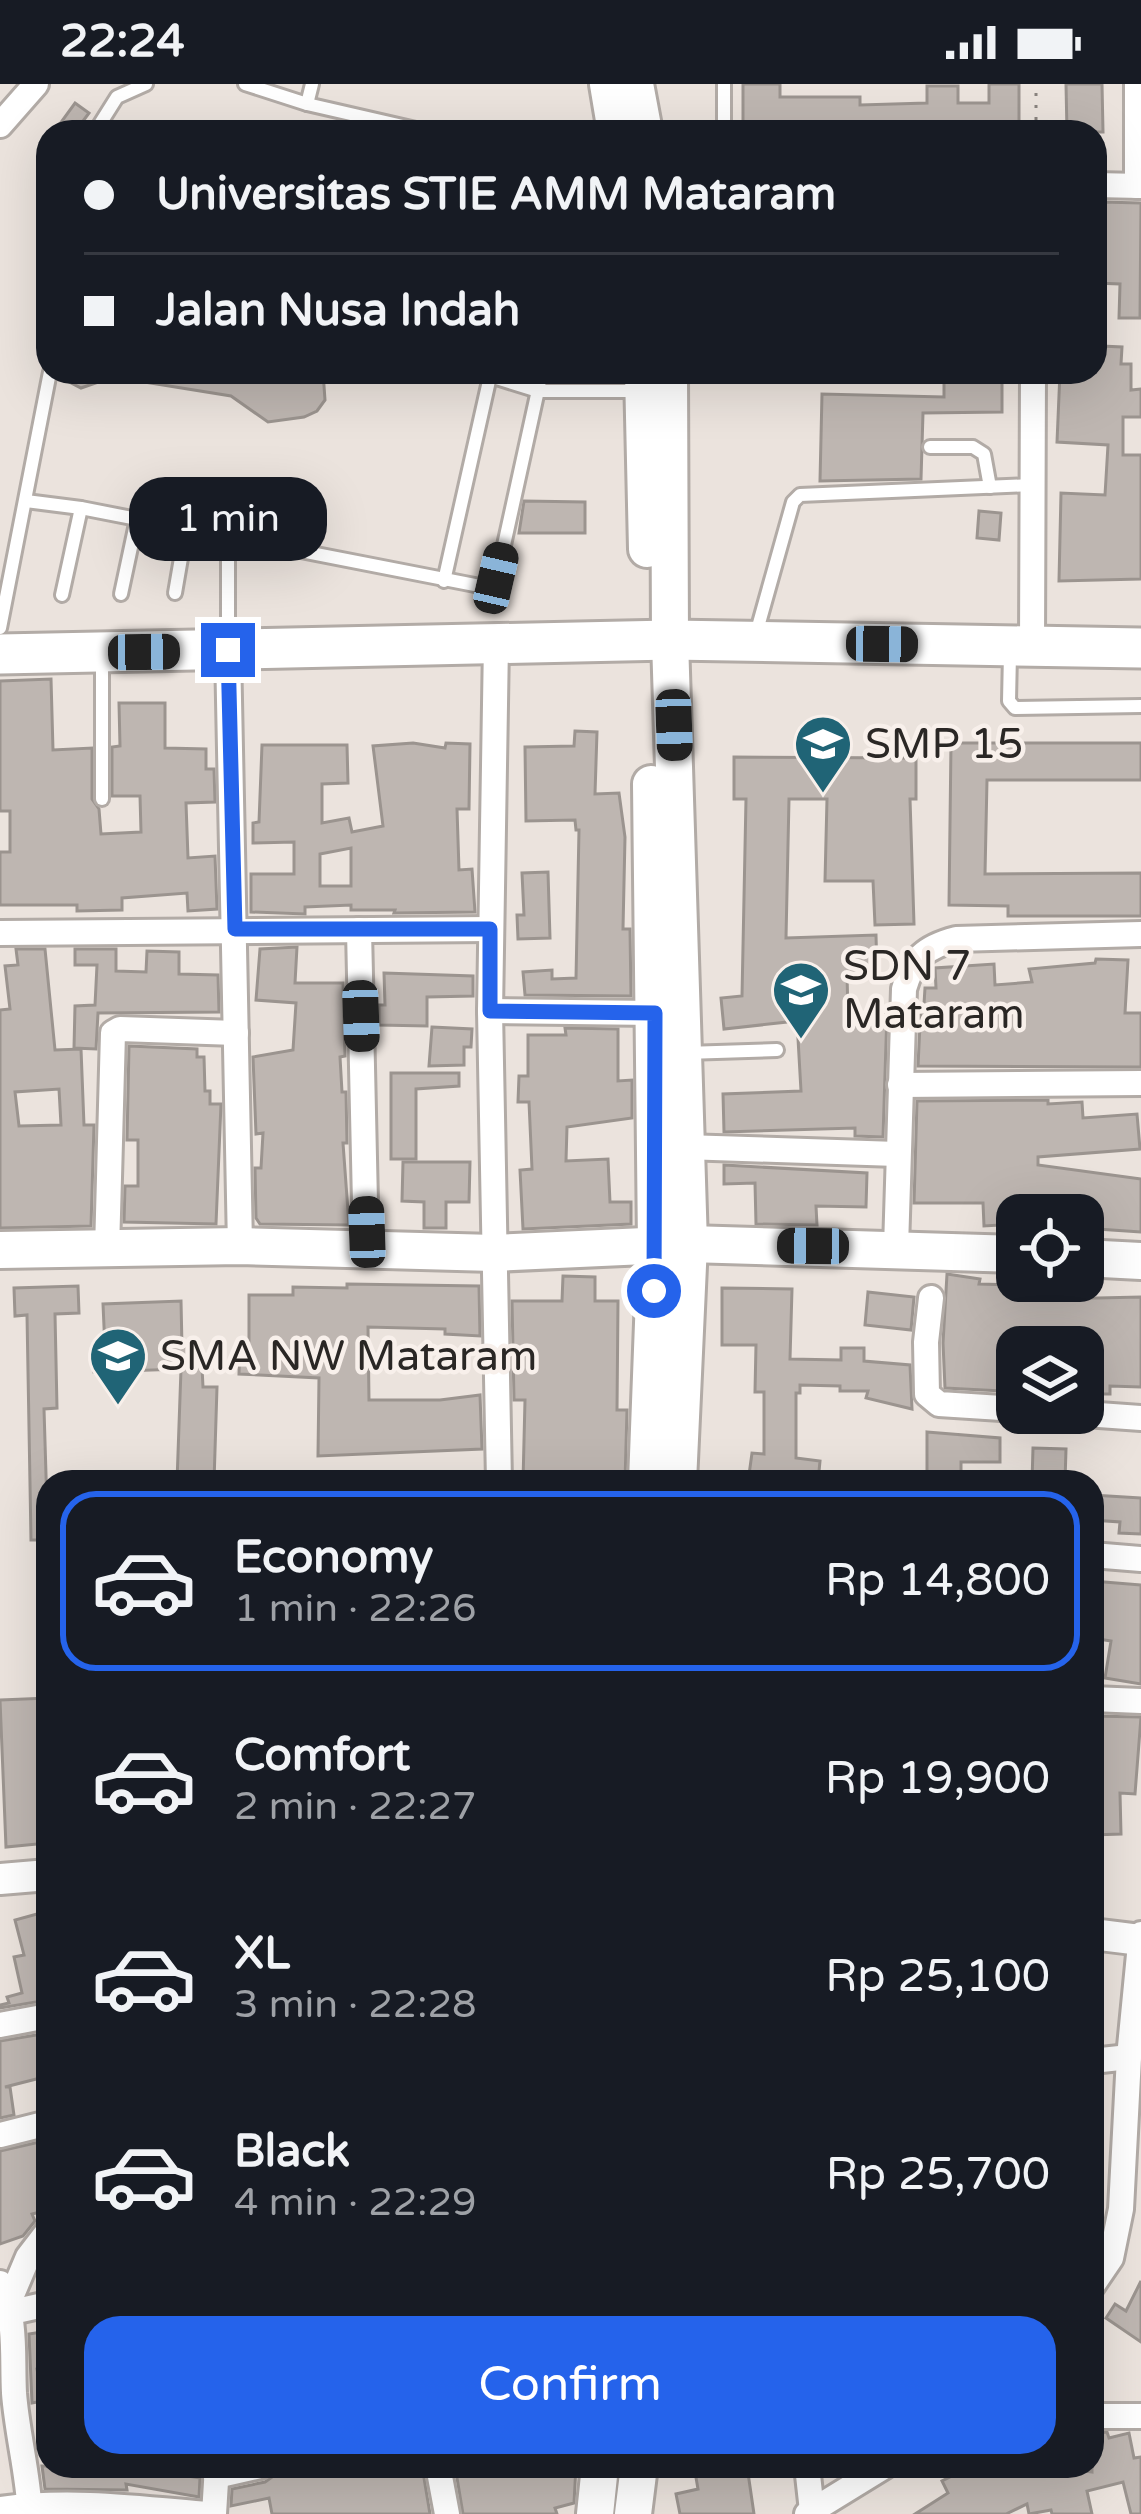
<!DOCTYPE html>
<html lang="en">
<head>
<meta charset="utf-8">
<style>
	:root { --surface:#171b24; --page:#20242c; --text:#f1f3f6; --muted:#9ea1a6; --line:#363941; --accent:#2563eb }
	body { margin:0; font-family:"Varela Round",sans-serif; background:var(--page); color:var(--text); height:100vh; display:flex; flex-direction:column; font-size:45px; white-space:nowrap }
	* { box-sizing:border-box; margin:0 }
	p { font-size:39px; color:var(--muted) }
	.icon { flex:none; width:66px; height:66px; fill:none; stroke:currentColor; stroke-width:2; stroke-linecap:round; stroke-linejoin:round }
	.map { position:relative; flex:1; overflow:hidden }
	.panel { position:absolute; left:36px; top:1386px; width:1068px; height:1008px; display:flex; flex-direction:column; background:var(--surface); border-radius:36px; box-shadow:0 12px 48px #0002 }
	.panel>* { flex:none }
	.banner { position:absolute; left:36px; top:36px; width:1071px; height:264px; border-radius:36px; box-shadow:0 12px 48px #0002; display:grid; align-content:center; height:264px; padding:0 48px; background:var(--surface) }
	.fabs { position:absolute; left:996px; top:1110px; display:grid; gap:24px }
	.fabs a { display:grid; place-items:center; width:108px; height:108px; border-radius:24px; background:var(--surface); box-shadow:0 12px 48px #0002; font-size:60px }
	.end { position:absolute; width:54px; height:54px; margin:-27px; border:15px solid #2563eb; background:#fff; box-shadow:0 0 0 6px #fff }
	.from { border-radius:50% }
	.bubble { position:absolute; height:84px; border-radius:36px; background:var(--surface); box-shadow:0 12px 48px #0002; font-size:39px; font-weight:600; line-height:84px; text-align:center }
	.car { position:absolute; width:36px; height:72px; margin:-36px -18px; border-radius:15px; box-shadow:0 0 9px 3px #0007; background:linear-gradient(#222 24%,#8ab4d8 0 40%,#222 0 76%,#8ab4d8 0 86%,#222 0) }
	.banner b { display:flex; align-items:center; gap:42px; height:114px; font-size:45px }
	.banner b+b { border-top:3px solid var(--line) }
	.banner i { width:30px; height:30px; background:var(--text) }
	ul { padding:21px 0 0; list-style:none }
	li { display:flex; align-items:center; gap:36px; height:180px; margin:0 24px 18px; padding:0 24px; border:6px solid transparent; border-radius:36px }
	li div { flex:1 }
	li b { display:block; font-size:45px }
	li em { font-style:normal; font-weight:600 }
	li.on { border-color:var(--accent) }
	li>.icon { width:108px; height:108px; stroke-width:1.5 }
	.primary-button { display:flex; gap:24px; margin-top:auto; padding:24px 48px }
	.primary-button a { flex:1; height:138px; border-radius:36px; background:var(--accent); color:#fff; font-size:48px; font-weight:600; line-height:138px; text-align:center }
	.status { display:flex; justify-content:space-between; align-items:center; height:84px; padding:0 60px; background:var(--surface); direction:ltr }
	.status svg { height:33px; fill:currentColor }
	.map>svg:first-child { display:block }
</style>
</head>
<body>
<div class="status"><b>22:24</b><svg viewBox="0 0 49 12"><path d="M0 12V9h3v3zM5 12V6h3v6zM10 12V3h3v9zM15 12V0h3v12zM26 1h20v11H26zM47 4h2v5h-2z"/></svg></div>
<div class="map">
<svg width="1141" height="2430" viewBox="0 0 1141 2430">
	<rect width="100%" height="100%" fill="#ebe3dd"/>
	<g fill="#beb6b1" stroke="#9b948f" stroke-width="3" fill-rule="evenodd">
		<polygon points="743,0 780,0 780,13 860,13 860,21 927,19 927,2 958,2 958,19 989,19 989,0 1019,0 1019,48 743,48"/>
		<polygon points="1066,0 1102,0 1103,48 1067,48"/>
		<polygon points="75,19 89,29 75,48 54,48"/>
		<polygon points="1102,118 1141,119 1140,234 1119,234 1120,200 1095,199 1095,127 1102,127"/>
		<polygon points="1101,262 1122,263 1121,280 1131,280 1131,306 1141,305 1141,333 1123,333 1123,371 1141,371 1141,495 1059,497 1061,409 1105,411 1108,361 1057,358 1060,288 1095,288 1095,281 1100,281"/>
		<polygon points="60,288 127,288 81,304 60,293"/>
		<polygon points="139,288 323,288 325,316 317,327 304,333 268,338 231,312 138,297"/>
		<polygon points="944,288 1002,288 1002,328 923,329 921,395 820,397 822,310 944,313"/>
		<polygon points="524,417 585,418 585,449 519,449"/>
		<polygon points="979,427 1001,429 999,456 977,454"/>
		<polygon points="51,595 53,666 92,664 92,715 99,725 101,750 141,748 140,712 112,712 112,663 120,662 119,619 165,619 165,664 206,665 206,685 214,685 215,718 186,719 188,774 215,772 217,825 188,827 187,809 122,814 122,826 77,827 77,821 0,821 0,768 10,768 10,727 0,727 0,597"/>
		<polygon points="575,647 597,648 595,710 619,709 625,753 623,845 630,845 631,912 525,911 523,888 552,886 552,895 576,894 579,746 576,746 575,736 526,737 525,663 574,662"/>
		<path d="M413,659l32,5 1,-5 24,1 -1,65h-12l2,61 13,-1 3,43 -81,1 1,-3h-44v-5l-46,2v7l-54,-2v-38h43v-32l-41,1v-20l6,-1 3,-77h85l1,38 -26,1v39l27,-5 3,14 31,-6 -10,-80zM351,764v38h-31v-32z"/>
		<polygon points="951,659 1141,659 1141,696 987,696 985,790 1141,789 1141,832 1008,832 1008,822 949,821"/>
		<polygon points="734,673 916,674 916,715 910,715 914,840 875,841 873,797 825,797 827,715 789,715 786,854 876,851 877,890 847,891 848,929 887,928 883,1053 855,1052 855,1044 724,1048 723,1010 801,1007 797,937 724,945 721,914 742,912 746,715 734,715"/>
		<polygon points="548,788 550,854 518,855 517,831 524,831 522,789"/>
		<polygon points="297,863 295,899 343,899 345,972 340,973 342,1008 346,1008 347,1059 343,1059 349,1141 260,1140 256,1134 255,1084 261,1084 263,1049 256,1050 253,973 293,966 296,919 256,916 260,865"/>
		<path d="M16,865h29l10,101 26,-1 3,76h10l-3,101 -91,2v-218l10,-1 -5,-43 13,-1zM59,1005l2,36 -42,1 -4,-34z"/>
		<polygon points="75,865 116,865 116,887 146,888 147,867 179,868 179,890 218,891 219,928 98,929 96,965 74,964 75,922 95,921 97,881 75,881"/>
		<polygon points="1096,875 1128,876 1125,929 1141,929 1141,983 918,982 921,920 924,920 925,904 936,904 935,884 994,880 995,901 1032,898 1029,885 1095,879"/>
		<polygon points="384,889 473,892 473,912 427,913 427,942 379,941 379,921 385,921"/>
		<polygon points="432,943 472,945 471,963 464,963 464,981 429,982"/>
		<polygon points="565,944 618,945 618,997 632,996 632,1034 567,1043 566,1077 608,1075 610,1118 631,1118 631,1140 523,1145 520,1086 532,1085 529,1018 518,1018 519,992 528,992 528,951 566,951"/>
		<polygon points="129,962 197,965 197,973 204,973 205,1007 210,1007 210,1020 221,1020 216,1140 124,1138 125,1102 138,1102 138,1056 127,1056"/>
		<polygon points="391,989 459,989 459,1002 416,1005 416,1075 391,1075"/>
		<polygon points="1048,1016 1048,1020 1082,1018 1083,1034 1137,1030 1140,1065 1038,1073 1038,1081 1141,1095 1141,1148 1083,1144 1083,1131 1017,1131 1017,1140 984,1142 983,1119 914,1119 917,1017"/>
		<polygon points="403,1078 470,1078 469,1118 446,1118 446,1144 424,1144 424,1118 402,1117"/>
		<polygon points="724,1081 867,1089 866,1123 816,1122 817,1141 756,1140 755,1099 724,1100"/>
		<polygon points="947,1190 980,1195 979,1200 1016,1201 1016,1205 1054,1204 1055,1215 1141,1213 1141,1303 1110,1302 1110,1310 1083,1310 1083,1263 1004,1263 1002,1307 945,1304 943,1259"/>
		<polygon points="563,1192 595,1193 595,1217 618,1217 617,1326 627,1326 625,1398 523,1398 525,1316 514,1316 512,1217 562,1217"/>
		<polygon points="347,1200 479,1202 480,1252 445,1250 445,1245 368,1243 369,1316 440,1316 480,1311 482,1365 318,1372 319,1294 239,1290 240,1255 249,1256 249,1211 293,1211 293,1203 347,1204"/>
		<polygon points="78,1202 79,1229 55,1230 57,1324 44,1325 48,1456 31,1456 27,1231 15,1232 14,1204"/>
		<polygon points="722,1204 792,1205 790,1275 841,1276 841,1264 864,1264 864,1277 910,1281 912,1325 866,1314 868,1307 840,1307 840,1302 800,1301 800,1309 796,1309 796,1374 820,1377 818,1398 748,1398 752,1369 764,1370 764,1308 755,1308 756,1261 722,1261"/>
		<polygon points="868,1208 914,1213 911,1246 865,1241"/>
		<polygon points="181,1217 182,1263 201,1263 203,1303 217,1303 214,1398 177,1398 181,1285 94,1288 93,1266 105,1265 103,1220"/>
		<polygon points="927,1348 1000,1354 1000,1378 961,1378 961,1398 927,1398"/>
		<polygon points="1033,1364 1066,1365 1065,1398 1032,1398"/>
		<polygon points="1092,1411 1141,1414 1141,1450 1119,1449 1120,1438 1092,1436"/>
		<polygon points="1092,1497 1141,1501 1141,1600 1105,1594 1111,1557 1092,1554"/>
		<polygon points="48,1614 48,1655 43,1655 41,1693 48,1693 48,1759 6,1763 0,1616"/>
		<polygon points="1092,1632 1141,1633 1135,1710 1120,1709 1121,1750 1092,1751"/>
		<polygon points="48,1827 48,1916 0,1924 0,1921 9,1919 7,1913 22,1909 14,1873 24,1871 15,1836"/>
		<polygon points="48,1949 48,1992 5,2003 10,2003 14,2031 0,2034 0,1957"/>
		<polygon points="48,2056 48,2126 32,2130 35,2137 23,2152 0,2160 0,2067"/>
		<polygon points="1141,2197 1141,2258 1106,2234 1115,2220 1126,2227"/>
		<polygon points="48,2247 48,2284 37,2285 43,2317 32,2319 29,2250"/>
		<polygon points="1107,2348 1109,2354 1129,2349 1134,2374 1141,2373 1141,2430 1131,2430 1123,2398 1087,2407 1092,2430 1052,2430 1051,2426 1029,2430 1027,2420 1006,2430 915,2430 948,2409 942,2397 972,2382 1049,2382 1092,2388 1092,2350"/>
		<polygon points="42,2382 150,2382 150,2386 200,2394 199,2413 126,2400 127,2406 45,2405"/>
		<polygon points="276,2382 294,2382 295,2390 331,2382 422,2382 430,2430 272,2430 269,2414 231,2422 232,2405 265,2398 272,2393"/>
		<polygon points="455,2382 576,2382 574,2419 555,2424 557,2430 463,2430"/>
		<polygon points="694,2382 747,2382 754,2430 680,2430 676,2410 698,2405"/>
	</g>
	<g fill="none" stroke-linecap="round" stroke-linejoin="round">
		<g stroke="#b2aba6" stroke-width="18">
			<g id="service">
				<polyline points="245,0 307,20 429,48"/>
				<polyline points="724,0 724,48"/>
				<polyline points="307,20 312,0"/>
				<polyline points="95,48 117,13 146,0"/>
				<polyline points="490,292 538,307 638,307"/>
				<polyline points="930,363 973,363 984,370 990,403"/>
				<polyline points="26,417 81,424 485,503 497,493 542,288"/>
				<polyline points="228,453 228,560"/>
				<polyline points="444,497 491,288"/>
				<polyline points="175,509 186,445"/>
				<polyline points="121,510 137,435"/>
				<polyline points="62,511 81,424"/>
				<polyline points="0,544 50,288"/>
				<polyline points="756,550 793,418 800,411 1032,401"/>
				<polyline points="1010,569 1009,617 1015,624 1141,622"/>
				<polyline points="102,576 102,715"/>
				<polyline points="685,969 777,966"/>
			</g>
		</g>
		<g stroke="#b2aba6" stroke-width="30">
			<g id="minor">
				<polyline points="1137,0 1137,102"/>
				<polyline points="0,41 36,0"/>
				<polyline points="1095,101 1141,102"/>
				<polyline points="496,559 490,927 499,1398"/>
				<polyline points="1032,561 1033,288"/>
				<polyline points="228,566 240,1162"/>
				<polyline points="359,846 366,1165"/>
				<polyline points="0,849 490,845"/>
				<polyline points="490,927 655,929"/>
				<polyline points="900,1001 1141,999"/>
				<polyline points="684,1063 897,1070"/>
				<path d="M896,1164l8,-259c9,-31 21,-42 52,-50l185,-5"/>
				<polyline points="107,1166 113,949 120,945 236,949"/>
				<polyline points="931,1214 926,1258 927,1310 939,1320 1017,1325"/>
				<polyline points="1071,1329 1141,1334"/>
				<polyline points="1092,1471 1141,1475"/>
				<polyline points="1092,1615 1141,1617"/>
				<polyline points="0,1941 48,1932"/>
				<polyline points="1092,1977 1129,1973"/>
				<polyline points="0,2051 48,2039"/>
				<path d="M0,2199c17,38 12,70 14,110 3,40 14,80 16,121"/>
				<polyline points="1092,2202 1111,2174 1121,2125 1129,1973 1141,1850"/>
				<polyline points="9,2218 28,2173 48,2147"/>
				<polyline points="12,2228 48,2220"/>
				<polyline points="1092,2332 1141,2332"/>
				<polyline points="438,2382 447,2430"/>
				<polyline points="807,2382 812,2427"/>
				<polyline points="216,2392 260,2382"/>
				<path d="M0,2425c68,-10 138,-1 206,5"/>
				<polyline points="214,2430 217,2382"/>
				<polyline points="807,2430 885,2382"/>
			</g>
		</g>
		<g stroke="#b2aba6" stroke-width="36">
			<g id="tertiary">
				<polyline points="0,1795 48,1791"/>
				<polyline points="1092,1850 1141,1856"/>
			</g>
		</g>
		<g stroke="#b2aba6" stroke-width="42">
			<g id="secondary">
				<polyline points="608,0 616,48"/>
				<polyline points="635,0 644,48"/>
				<polyline points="643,288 647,465"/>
				<polyline points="669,288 670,556 689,1160 678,1398"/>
				<polyline points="0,1166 240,1162 494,1169 689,1160 1017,1170"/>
				<polyline points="1083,1174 1141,1177"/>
				<polyline points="647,1398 656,1160 651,700"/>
				<polyline points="595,2430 600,2382"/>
				<polyline points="633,2430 639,2382"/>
			</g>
		</g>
		<g stroke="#b2aba6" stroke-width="45">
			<polyline id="primary" points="0,570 670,556 1141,564"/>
		</g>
		<polyline stroke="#89837f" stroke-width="3" stroke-dasharray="3 9" stroke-linecap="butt" points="1036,48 1036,0"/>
		<use href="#service" stroke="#fff" stroke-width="12"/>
		<use href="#minor" stroke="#fff" stroke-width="24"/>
		<use href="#tertiary" stroke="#fff" stroke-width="30"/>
		<use href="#secondary" stroke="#fff" stroke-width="36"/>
		<use href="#primary" stroke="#fff" stroke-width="39"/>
	</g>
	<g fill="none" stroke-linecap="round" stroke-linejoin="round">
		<polyline stroke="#2563eb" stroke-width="15" points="228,566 235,845 490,845 490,927 655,929 654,1207"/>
	</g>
	<defs>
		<g id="school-pin" transform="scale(3)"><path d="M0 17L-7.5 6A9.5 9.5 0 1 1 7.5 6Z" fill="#206476" stroke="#f8f0eb"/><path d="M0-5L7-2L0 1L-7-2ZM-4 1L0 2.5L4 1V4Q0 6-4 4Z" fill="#fff"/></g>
	</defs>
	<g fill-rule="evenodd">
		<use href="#school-pin" x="823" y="660"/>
		<use href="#school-pin" x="801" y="906"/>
		<use href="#school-pin" x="118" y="1272"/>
	</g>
	<g text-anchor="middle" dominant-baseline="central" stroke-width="9" stroke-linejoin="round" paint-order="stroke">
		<g font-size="42" fill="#2a2725" stroke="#f8f0eb" text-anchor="start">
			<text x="865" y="660">SMP 15</text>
			<text x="843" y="882">SDN 7<tspan x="843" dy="48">Mataram</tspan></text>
			<text x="160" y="1272">SMA NW Mataram</text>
		</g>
	</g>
</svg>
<div class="fabs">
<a><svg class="icon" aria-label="locate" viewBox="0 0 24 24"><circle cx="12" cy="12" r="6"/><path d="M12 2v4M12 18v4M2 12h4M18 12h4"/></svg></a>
<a><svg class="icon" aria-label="layers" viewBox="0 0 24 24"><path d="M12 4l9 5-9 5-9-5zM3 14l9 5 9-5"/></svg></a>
</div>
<i class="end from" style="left:654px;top:1207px"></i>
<i class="end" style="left:228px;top:566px"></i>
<div class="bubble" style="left:129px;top:393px;width:198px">1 min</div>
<i class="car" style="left:496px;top:494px;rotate:13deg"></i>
<i class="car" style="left:882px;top:560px;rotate:91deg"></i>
<i class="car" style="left:144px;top:568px;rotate:89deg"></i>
<i class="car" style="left:674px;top:641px;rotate:178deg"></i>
<i class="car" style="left:361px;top:932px;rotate:178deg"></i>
<i class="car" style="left:367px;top:1148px;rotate:358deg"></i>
<i class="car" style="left:813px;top:1162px;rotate:271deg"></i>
<div class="banner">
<b><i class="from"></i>Universitas STIE AMM Mataram</b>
<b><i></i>Jalan Nusa Indah</b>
</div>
<section class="panel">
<ul>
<li class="on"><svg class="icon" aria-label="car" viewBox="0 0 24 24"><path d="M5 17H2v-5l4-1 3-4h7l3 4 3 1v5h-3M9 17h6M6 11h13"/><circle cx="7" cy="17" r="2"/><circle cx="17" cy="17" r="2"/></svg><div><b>Economy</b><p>1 min · 22:26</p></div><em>Rp 14,800</em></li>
<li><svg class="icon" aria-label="car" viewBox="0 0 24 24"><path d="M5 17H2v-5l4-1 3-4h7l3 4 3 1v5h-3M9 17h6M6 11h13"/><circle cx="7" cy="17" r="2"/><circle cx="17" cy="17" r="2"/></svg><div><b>Comfort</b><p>2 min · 22:27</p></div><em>Rp 19,900</em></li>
<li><svg class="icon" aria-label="car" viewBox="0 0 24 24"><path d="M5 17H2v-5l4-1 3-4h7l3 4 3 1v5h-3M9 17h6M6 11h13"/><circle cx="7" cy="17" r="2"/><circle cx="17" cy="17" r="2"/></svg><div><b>XL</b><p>3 min · 22:28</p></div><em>Rp 25,100</em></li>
<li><svg class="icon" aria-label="car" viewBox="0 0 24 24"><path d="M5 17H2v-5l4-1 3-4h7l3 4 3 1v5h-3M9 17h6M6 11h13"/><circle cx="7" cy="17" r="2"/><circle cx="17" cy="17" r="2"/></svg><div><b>Black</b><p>4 min · 22:29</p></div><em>Rp 25,700</em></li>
</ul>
<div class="primary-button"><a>Confirm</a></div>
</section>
</div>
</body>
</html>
